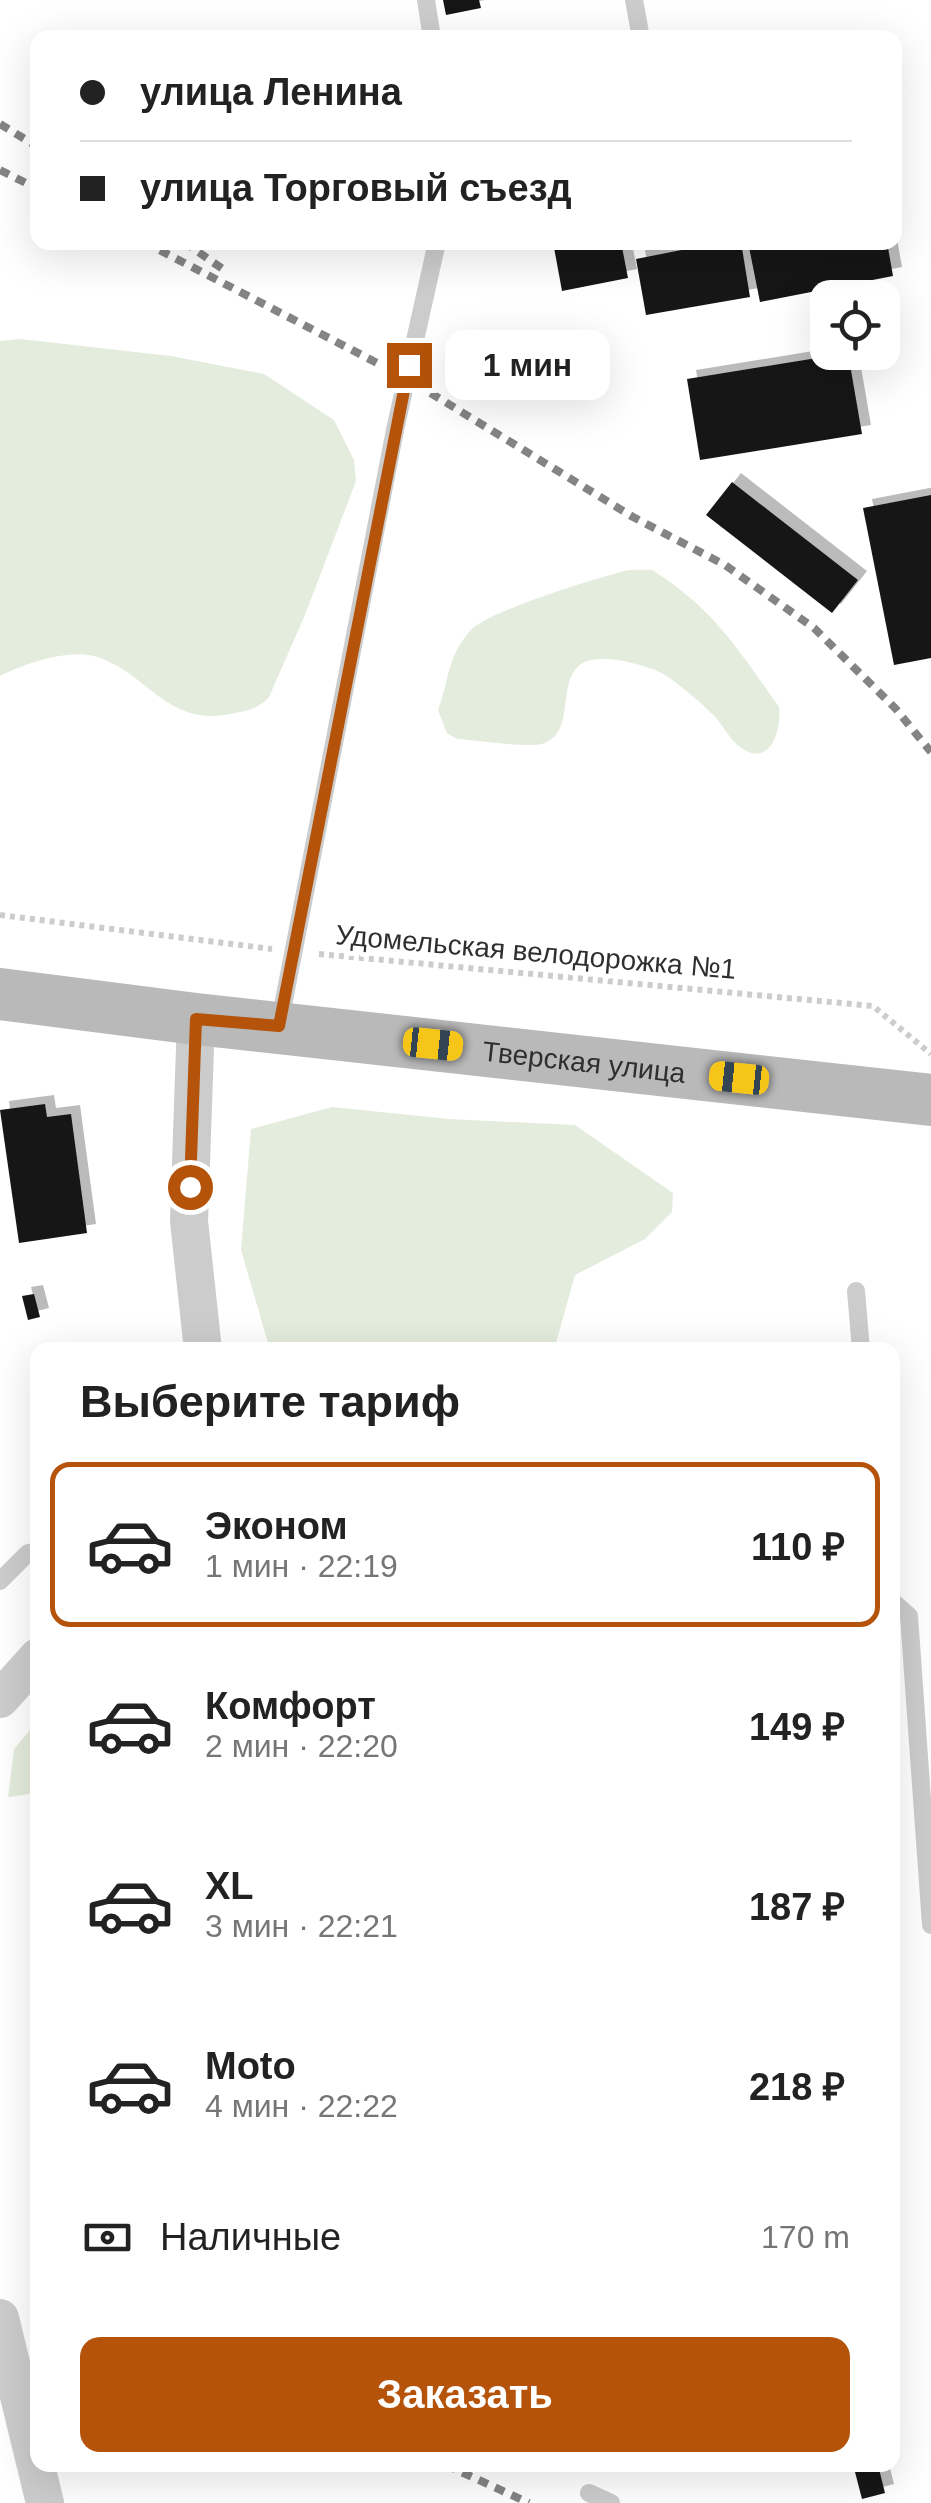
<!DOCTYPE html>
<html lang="ru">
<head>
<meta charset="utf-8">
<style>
	:root { --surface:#fff; --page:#f6f6f6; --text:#222; --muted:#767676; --line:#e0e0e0; --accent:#b45309 }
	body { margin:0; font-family:Helvetica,sans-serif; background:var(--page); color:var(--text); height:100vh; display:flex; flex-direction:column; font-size:38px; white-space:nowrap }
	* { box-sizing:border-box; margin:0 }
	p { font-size:32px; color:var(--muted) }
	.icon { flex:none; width:55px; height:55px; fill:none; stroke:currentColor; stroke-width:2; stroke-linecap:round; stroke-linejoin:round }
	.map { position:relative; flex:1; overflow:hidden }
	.details { position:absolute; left:30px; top:1342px; width:870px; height:1130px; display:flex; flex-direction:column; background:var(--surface); border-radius:20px; box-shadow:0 10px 40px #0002 }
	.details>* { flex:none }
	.hud { position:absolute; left:30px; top:30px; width:872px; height:220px; border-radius:20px; box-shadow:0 10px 40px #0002; display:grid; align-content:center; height:220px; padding:0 50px; background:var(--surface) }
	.tools { position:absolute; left:810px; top:280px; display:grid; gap:20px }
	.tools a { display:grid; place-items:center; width:90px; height:90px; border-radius:20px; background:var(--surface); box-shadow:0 10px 40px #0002; font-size:50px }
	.end { position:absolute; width:45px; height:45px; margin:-22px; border:12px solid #b45309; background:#fff; box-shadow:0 0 0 5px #fff }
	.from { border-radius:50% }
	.bubble { position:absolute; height:70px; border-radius:20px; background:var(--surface); box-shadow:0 10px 40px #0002; font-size:32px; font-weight:600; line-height:70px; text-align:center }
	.car { position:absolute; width:30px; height:60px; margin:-30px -15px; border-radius:12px; box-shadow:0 0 8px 2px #0007; background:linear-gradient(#f5c518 24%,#345 0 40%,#f5c518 0 76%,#345 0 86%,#f5c518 0) }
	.hud b { display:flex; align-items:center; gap:35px; height:95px; font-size:38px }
	.hud b+b { border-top:2px solid var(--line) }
	.hud i { width:25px; height:25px; background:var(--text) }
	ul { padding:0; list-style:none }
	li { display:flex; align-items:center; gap:30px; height:165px; margin:0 20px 15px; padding:0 30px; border:5px solid transparent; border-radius:20px }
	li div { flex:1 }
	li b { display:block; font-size:38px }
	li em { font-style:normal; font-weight:600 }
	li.on { border-color:var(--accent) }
	li>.icon { width:90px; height:90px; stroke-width:1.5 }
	h2 { padding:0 50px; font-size:45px; line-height:120px }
	.pay { display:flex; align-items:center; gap:25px; height:110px; padding:0 50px; font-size:38px }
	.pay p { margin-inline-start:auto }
	.cta { display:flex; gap:20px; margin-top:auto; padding:20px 50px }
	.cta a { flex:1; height:115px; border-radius:20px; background:var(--accent); color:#fff; font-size:40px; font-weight:600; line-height:115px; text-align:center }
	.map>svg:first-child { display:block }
</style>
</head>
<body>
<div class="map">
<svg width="931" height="2503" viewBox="0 0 931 2503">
	<defs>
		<filter id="shadow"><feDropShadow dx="9" dy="-9" stdDeviation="0" flood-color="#0004"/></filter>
	</defs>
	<rect width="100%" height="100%" fill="#fff"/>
	<g fill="#e4ecdd">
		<path d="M20,339l151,17 93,18 70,46 20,40 2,21 -51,134 -36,82c-10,11 -19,13 -34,16 -68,16 -85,-39 -138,-56 -27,-9 -73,7 -97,19v-335z"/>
		<path d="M652,570c61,38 86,79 127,137 3,23 -9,62 -39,40 -10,-7 -16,-20 -24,-29 -12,-13 -46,-43 -61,-48 -131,-45 -62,60 -113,74 -14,4 -67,-4 -85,-5l-10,-6 -9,-23c12,-32 8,-50 31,-78 16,-20 122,-52 152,-60 9,-3 20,-2 31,-2z"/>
		<polygon points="332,1107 449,1119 575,1125 673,1193 672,1212 645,1239 575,1275 554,1350 270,1350 241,1250 251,1129"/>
		<polygon points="37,1722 37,1793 8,1797 14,1749"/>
	</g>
	<g fill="#161616" filter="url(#shadow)">
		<polygon points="443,0 479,0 481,8 446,15"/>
		<polygon points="553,242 621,242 628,278 562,291"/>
		<polygon points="722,242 741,242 750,297 646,315 636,259"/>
		<polygon points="748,242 887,242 893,276 760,302"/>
		<polygon points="848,353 862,434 700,460 687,379"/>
		<polygon points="732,482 858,580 832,613 706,515"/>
		<polygon points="931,495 931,658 894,665 863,508"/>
		<polygon points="45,1104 47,1117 71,1114 87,1233 19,1243 0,1110"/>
		<polygon points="34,1294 40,1317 28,1320 22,1296"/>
		<polygon points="878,2465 885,2493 862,2499 855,2472"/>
	</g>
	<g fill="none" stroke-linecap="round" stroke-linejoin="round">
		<g stroke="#ccc" stroke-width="6" stroke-dasharray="5 5" stroke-linecap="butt">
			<polyline points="0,915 272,949"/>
			<polyline points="319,954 873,1006 931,1054"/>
		</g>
		<g stroke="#ccc" stroke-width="18">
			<polyline points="426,0 432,38"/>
			<polyline points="634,0 641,38"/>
			<polyline points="279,1026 395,430 437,242"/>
			<polyline points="856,1291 861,1350"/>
			<polyline points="0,1581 28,1553 38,1551"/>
			<polyline points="892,1601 909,1616 931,1925"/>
			<polyline points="589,2493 611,2503"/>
		</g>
		<g stroke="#ccc" stroke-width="38">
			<polyline points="196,1019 189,1221 203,1350"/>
			<polyline points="0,1699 38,1657"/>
			<polyline points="0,2318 45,2503"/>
		</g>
		<path stroke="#b9b9b9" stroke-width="52" id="s1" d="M0,994l196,25 735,81"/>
		<g stroke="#848484" stroke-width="8" stroke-dasharray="10 8" stroke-linecap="butt">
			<polyline points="0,124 38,147"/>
			<polyline points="0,170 38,189"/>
			<polyline points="144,242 406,378 633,517 725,565 814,628 895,708 931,752"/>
			<polyline points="184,242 227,272"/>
			<polyline points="446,2465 529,2503"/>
		</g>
	</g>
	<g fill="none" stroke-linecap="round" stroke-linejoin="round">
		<polyline stroke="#b45309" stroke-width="12" points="190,1187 196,1019 279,1026 409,365"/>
	</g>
	<g text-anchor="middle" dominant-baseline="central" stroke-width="10" stroke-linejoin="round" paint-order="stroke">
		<g font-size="28" fill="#2f2f2f" stroke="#fff">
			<text transform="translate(536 952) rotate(5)">Удомельская велодорожка №1</text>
			<text stroke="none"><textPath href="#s1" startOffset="588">Тверская улица</textPath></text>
		</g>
	</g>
</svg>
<div class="tools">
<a><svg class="icon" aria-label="locate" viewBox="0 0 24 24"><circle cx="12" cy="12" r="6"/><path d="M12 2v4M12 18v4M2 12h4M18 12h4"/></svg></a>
</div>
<i class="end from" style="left:190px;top:1187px"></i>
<i class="end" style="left:409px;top:365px"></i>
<div class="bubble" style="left:445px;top:330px;width:165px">1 мин</div>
<i class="car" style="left:433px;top:1044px;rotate:96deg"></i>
<i class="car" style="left:739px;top:1078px;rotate:276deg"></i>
<div class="hud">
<b><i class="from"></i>улица Ленина</b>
<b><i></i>улица Торговый съезд</b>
</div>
<section class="details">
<h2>Выберите тариф</h2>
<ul>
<li class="on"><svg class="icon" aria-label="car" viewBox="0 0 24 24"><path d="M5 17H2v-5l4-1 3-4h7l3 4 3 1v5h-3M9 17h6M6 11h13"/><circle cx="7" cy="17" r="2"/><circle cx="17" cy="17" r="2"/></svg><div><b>Эконом</b><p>1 мин · 22:19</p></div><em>110 ₽</em></li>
<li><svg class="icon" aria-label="car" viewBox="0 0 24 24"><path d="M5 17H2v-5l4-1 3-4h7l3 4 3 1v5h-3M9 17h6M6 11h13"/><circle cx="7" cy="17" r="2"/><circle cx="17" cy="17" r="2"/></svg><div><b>Комфорт</b><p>2 мин · 22:20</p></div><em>149 ₽</em></li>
<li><svg class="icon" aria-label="car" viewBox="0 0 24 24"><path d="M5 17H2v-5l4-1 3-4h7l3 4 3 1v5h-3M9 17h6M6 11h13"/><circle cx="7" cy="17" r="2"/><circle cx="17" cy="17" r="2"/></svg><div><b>XL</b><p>3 мин · 22:21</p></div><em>187 ₽</em></li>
<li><svg class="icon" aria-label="car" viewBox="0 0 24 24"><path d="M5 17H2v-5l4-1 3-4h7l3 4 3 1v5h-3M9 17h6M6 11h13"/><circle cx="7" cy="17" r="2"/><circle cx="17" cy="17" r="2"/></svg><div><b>Moto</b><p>4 мин · 22:22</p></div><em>218 ₽</em></li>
</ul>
<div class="pay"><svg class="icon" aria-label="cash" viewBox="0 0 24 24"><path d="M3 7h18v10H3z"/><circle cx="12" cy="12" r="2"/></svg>Наличные<p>170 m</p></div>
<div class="cta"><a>Заказать</a></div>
</section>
</div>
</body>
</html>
